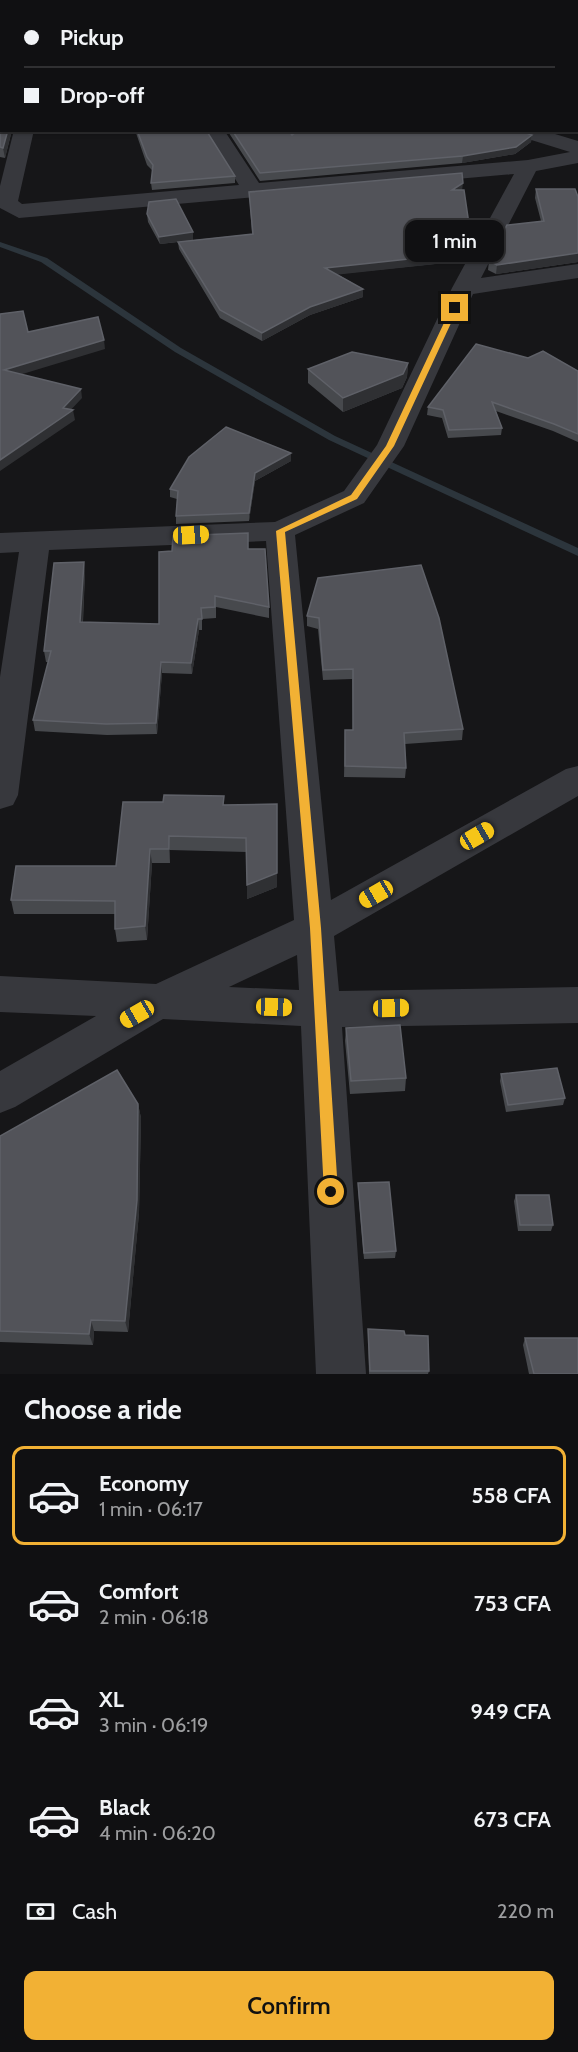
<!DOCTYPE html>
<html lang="en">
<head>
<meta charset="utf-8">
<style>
	:root { --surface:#101012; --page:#1e1e20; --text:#f1f3f6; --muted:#9c9d9f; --line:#303032; --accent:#f2b134 }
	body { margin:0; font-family:Cabin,sans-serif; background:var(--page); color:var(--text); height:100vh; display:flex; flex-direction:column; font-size:22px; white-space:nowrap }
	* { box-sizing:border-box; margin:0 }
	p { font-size:20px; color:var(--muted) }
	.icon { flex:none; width:33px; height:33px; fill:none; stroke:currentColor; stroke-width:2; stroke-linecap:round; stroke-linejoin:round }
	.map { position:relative; height:1374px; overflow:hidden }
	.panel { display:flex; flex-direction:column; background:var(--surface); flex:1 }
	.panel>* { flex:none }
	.hud { position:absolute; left:0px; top:0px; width:579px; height:132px; box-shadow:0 2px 4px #0004,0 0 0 2px var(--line); display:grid; align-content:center; height:132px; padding:0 24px; background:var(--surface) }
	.end { position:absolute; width:27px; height:27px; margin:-14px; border:8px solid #f2b134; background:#111; box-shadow:0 0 0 3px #111 }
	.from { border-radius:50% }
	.bubble { position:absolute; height:42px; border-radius:12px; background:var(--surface); box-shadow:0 2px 4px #0004,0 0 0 2px var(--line); font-size:20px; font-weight:600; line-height:42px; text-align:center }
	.car { position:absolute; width:18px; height:36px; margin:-18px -9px; border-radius:8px; box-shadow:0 0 4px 2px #0007; background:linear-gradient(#f5c518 24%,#345 0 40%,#f5c518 0 76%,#345 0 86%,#f5c518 0) }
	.hud b { display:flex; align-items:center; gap:21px; height:57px; font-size:22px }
	.hud b+b { border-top:2px solid var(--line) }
	.hud i { width:15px; height:15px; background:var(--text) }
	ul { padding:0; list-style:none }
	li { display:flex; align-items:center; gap:18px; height:99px; margin:0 12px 9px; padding:0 12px; border:3px solid transparent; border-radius:12px }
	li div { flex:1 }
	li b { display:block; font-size:22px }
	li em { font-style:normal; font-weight:600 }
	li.selected { border-color:var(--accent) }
	li>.icon { width:54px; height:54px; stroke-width:1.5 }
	h2 { padding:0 24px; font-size:27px; line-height:72px }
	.pay { display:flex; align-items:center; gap:15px; height:66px; padding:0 24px; font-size:22px }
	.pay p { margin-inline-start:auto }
	.cta { display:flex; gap:12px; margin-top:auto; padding:12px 24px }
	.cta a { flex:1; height:69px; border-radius:12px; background:var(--accent); color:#111; font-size:24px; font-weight:600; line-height:69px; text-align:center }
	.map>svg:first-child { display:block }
</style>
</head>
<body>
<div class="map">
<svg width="578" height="1374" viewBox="0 0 578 1374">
	<rect width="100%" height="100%" fill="#161618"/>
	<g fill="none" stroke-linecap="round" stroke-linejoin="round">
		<polygon fill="#2c353c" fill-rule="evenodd" points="0,242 47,258 181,348 335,436 578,548 578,556 329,440 175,352 41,262 0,247"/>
		<g fill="#37383d" fill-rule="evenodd">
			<polygon points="67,0 87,0 88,2 68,2"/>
			<polygon points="275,0 291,0 292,2 275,2"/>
			<polygon points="525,0 541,0 542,2 525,2"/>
			<path d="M14,130h20l-16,71 4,3 217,-19 -35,-55h20l35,53 269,-23 42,-8 -58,-18 -3,-4h33l36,11v22l-42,8 -55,107 97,-14v14l-105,16 -69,152 -40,57 -69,32 36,365 235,-131 12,-3v30l-244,140 5,55 239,-4v36l-236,4 24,347h-50l-15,-348 -138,-7 -148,88 -15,6v-42l96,-55 -96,-4v-36l156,8 138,-64 -28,-379 -217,9 -31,245 -5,10 -13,4v-132l19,-125 -19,1v-20l275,-11 69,-31 33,-46 75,-157 62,-114 -495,44 -19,-10v-22zM297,955l2,35 -70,-3z"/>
		</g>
	</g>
	<g fill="#47494d">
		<polygon points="0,107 2,130 12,130 5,158 0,157"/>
		<polygon points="135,130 206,130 235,176 235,183 152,190 151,183 153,171 147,165"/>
		<polygon points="227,130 288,130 292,135 532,135 531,142 515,154 462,163 260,181"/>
		<polygon points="536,189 578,197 578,262 496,274 488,270 489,261 541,221 535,198"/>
		<polygon points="462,190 470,231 477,238 464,261 337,274 363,289 363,297 310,315 262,341 220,318 179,249 178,242 160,244 148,222 147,214 193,240 252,234 249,192"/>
		<polygon points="408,363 407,377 402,388 343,412 308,383 308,369"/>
		<polygon points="578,371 578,442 553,431 496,411 502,428 501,435 448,438 442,418 427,415 428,407"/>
		<polygon points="291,453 291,461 255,481 249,521 176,524 176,516 177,499 170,497 170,489"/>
		<polygon points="248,549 269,607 269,618 216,607 216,618 202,619 202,630 199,630 192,674 162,673 157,734 107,735 35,731 33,720 48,662 46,662 44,651 85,573 83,622 159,624"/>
		<polygon points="318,578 463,729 462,740 405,744 406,768 405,778 344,777 345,730 353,730 352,679 323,680 318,629 307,626 307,616"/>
		<polygon points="224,804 277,887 247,899 247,852 170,850 170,863 152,863 147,940 117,942 115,929 115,914 14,914 11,900 116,866"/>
		<polygon points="346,1028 406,1078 405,1091 350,1094 345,1041"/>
		<polygon points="501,1074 565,1098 563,1105 506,1112 500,1081"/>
		<polygon points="138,1104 141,1118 139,1213 128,1332 94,1331 93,1345 0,1342 0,1136"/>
		<polygon points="358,1183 396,1251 395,1258 364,1259 358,1190"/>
		<polygon points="516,1195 553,1225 551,1231 518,1231 514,1201"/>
		<polygon points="368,1329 405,1335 429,1371 428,1374 369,1374 368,1335"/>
		<polygon points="525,1338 578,1374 529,1374 523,1345"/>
	</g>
	<g fill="#2f3033">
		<polygon points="8,130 12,130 5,158 3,148"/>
		<polygon points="532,135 531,142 515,154 462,163 463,156"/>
		<polygon points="463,183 462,191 452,190"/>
		<polygon points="478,230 477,238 464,261 325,276 325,268"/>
		<polygon points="193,232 193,240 160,244 159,237"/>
		<polygon points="578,253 578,262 496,274 497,265"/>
		<polygon points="363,289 363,297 310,315 262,341 262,333 310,307"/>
		<polygon points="104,340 105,349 6,379 4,370"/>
		<polygon points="408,363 407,377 402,388 343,412 343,398"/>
		<polygon points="81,389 82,398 66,415 73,410 75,420 0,471 0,460 63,408"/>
		<polygon points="291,453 291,461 255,481 249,521 249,513 255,473"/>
		<polygon points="84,562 85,573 82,633 80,622"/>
		<polygon points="198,619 199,630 192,674 191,663"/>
		<polygon points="161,662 162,673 157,734 156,723"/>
		<polygon points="277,804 277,887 247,899 247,885"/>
		<polygon points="169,836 170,850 170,863 169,849"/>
		<polygon points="150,849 152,863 147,940 145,926"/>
		<polygon points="138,1104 141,1118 139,1213 128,1332 125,1321"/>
		<polygon points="91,1320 94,1331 93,1345 89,1334"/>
	</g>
	<g fill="#525359" stroke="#5f6168" stroke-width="1.5">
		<polygon points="0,0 56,0 57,2 2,2 2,98 0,93"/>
		<polygon points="331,0 383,0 383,2 332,2"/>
		<polygon points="0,107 2,107 2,130 8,130 3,148 0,147"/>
		<polygon points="137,130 206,130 235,176 151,183 153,165 147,157"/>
		<polygon points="232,130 288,130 292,135 296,132 296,130 518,130 532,135 516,147 463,156 260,173"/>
		<polygon points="462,173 463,183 452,190 464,190 470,231 478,230 465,253 325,268 363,289 310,307 262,333 220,310 178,242 253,234 249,192"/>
		<polygon points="536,189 575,189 578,197 578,253 497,265 489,261 507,225 544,221"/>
		<polygon points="176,199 193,232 159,237 147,214 149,202"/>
		<polygon points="23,311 28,332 98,317 104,340 4,370 81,389 63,408 73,410 0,460 0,314"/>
		<polygon points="476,344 528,358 543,351 578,371 578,434 554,424 492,402 502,428 449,430 443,410 428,407"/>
		<polygon points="352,352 408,363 403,374 343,398 308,369"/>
		<polygon points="226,427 291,453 255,473 249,513 176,516 178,491 170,489 189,457"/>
		<polygon points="248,533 248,549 265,549 269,607 215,596 215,607 201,608 202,619 198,619 191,663 161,662 156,723 106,724 33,720 51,651 44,651 54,563 84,562 80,622 159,624 159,552 172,551 173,536"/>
		<polygon points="421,565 439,618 463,729 404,733 406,768 345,766 345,730 353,730 353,669 323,670 319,618 307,616 318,578"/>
		<polygon points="164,795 224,796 223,805 277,804 277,873 247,885 246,838 169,836 169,849 150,849 145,926 115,929 115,901 11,900 16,866 116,866 123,802 163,802"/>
		<polygon points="400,1025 406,1078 351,1081 346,1028"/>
		<polygon points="557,1068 565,1098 508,1105 501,1074"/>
		<polygon points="117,1070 138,1104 137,1200 125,1321 91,1320 89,1334 0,1331 0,1136"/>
		<polygon points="389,1182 396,1251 364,1253 358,1183"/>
		<polygon points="516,1195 549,1195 553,1225 520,1225"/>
		<polygon points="368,1329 404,1331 405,1335 428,1336 429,1371 370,1371"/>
		<polygon points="525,1338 578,1338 578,1374 534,1374"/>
	</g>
	<polygon fill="#f2b134" points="455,306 458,308 394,446 357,499 285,532 321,928 338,1192 331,1198 324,1192 310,928 276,531 351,495 386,446 451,308"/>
</svg>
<i class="end from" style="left:331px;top:1192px"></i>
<i class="end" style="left:455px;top:308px"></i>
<div class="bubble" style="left:405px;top:220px;width:99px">1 min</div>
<i class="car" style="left:191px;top:535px;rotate:87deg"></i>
<i class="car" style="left:477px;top:836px;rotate:60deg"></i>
<i class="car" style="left:376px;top:894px;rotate:240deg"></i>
<i class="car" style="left:274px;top:1007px;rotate:92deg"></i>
<i class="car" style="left:391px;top:1008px;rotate:89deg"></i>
<i class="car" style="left:137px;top:1014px;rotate:240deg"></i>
<div class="hud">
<b><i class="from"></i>Pickup</b>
<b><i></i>Drop-off</b>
</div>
</div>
<section class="panel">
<h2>Choose a ride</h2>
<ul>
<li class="selected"><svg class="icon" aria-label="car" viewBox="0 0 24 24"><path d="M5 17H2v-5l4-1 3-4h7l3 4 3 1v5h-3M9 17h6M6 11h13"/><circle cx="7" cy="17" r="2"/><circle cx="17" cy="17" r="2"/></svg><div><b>Economy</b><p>1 min · 06:17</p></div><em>558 CFA</em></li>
<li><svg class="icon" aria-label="car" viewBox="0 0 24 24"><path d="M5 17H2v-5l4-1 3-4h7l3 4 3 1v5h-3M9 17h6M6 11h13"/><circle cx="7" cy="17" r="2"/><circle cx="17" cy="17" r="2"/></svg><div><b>Comfort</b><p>2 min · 06:18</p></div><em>753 CFA</em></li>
<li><svg class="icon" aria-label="car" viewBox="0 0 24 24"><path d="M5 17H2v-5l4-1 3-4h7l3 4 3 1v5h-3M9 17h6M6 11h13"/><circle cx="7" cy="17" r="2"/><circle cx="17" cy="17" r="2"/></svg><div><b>XL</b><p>3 min · 06:19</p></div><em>949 CFA</em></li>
<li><svg class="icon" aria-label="car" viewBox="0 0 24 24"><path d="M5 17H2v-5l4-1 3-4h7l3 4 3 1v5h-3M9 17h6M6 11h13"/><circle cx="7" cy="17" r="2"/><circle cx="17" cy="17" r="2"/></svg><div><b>Black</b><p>4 min · 06:20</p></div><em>673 CFA</em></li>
</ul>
<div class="pay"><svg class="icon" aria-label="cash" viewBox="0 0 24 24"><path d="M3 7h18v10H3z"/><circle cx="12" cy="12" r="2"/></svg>Cash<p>220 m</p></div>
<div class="cta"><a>Confirm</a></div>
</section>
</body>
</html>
